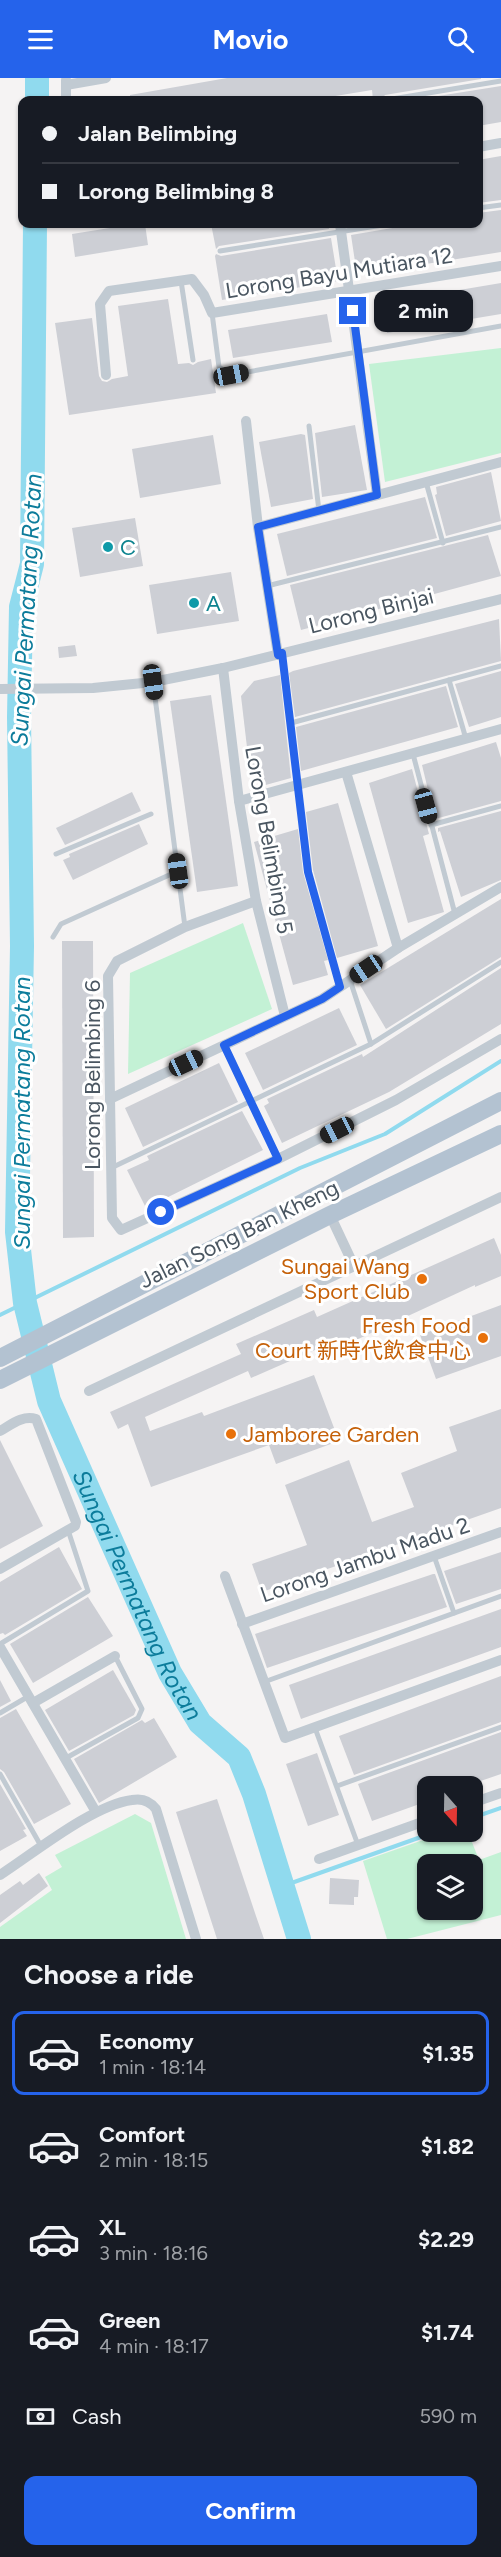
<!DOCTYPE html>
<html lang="en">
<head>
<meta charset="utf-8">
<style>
	:root { --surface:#171b24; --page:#20242c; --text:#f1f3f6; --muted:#9ea1a6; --line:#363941; --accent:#2563eb }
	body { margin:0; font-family:Figtree,"Noto Sans SC",sans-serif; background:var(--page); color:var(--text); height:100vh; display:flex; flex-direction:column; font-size:22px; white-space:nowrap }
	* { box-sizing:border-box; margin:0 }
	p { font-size:20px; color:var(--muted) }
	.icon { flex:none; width:33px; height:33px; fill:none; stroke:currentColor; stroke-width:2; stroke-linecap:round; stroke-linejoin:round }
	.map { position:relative; height:1861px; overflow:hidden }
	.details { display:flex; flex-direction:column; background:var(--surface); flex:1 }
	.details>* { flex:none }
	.hud { position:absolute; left:18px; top:18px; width:465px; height:132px; border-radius:12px; box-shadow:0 2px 4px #0004; display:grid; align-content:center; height:132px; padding:0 24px; background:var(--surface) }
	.needle { width:39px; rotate:160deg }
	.tools { position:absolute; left:417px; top:1698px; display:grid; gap:12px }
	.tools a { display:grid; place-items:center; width:66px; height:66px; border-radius:12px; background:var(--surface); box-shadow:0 2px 4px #0004; font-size:30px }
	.end { position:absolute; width:27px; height:27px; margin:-14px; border:8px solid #2563eb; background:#fff; box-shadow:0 0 0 3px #fff }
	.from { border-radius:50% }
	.bubble { position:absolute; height:42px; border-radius:12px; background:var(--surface); box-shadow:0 2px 4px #0004; font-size:20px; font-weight:700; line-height:42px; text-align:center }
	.car { position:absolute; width:18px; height:36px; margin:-18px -9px; border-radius:8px; box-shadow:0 0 4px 2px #0007; background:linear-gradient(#222 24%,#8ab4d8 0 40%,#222 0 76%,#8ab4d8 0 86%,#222 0) }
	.hud b { display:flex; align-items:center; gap:21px; height:57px; font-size:22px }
	.hud b+b { border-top:2px solid var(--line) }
	.hud i { width:15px; height:15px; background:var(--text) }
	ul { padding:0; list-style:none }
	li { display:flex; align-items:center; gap:18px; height:84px; margin:0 12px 9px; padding:0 12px; border:3px solid transparent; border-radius:12px }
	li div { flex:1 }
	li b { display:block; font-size:22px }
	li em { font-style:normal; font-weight:700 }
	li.current { border-color:var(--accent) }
	li>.icon { width:54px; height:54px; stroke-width:1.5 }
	h2 { padding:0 24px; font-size:27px; line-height:72px }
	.pay { display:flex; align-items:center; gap:15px; height:66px; padding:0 24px; font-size:22px }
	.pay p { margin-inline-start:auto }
	.primary-button { display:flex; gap:12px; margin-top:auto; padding:12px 24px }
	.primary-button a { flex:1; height:69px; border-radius:12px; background:var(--accent); color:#fff; font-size:24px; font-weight:700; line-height:69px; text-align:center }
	header { display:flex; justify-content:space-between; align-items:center; height:78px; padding:0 24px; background:var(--accent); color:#fff; font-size:27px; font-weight:700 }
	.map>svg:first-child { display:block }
</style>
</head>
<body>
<header><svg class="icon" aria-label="menu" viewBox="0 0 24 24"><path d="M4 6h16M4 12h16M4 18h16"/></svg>Movio<svg class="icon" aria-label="search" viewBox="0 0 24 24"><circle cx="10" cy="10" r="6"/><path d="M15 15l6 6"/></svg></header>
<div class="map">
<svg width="501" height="1861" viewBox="0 0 501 1861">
	<rect width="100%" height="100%" fill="#f5f3f3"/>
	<g fill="#c3f1d5" fill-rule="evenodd">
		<polygon points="501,270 501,375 385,404 369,286"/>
		<polygon points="243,845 272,931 128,996 130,895"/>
		<polygon points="135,1736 151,1745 186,1861 0,1861 0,1849 52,1812 45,1799 62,1789 55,1777"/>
		<path d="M446,1754h22l11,28 22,-8v63l-94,24h-20l-24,-78zM428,1786h44v46h-44z"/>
	</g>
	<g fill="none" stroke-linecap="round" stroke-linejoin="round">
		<g stroke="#90daee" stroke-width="4">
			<polyline points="0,1237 300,1090 385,1056 501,983"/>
			<polyline points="472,1740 501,1730"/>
			<polyline points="283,1808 435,1754"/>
		</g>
		<g stroke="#90daee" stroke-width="24">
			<polyline points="37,22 37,0"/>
			<path id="s1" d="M35,146l-3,340 -11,43 -2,110 3,229 -5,286 8,71 24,98 121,272 30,50 39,34 15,37 45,145"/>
		</g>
	</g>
	<g fill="#cdcfd5">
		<polygon points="227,0 481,0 481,1 385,17 381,22 373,22 372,12 311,22 130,22 130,17"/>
		<polygon points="501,8 501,44 478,48 478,22 413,22"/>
		<polygon points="501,78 501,122 478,125 478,82"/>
		<polygon points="501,132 501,174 357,197 351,157 416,146 478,146 478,135"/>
		<polygon points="135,146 145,146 148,167 75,179 72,156"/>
		<polygon points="211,146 328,146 329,151 219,168 216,171"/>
		<polygon points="331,160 338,203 222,222 215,178 216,176 221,178"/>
		<polygon points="501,205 501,236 387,255 382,225"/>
		<polygon points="168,221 178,286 189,285 193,287 198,284 211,281 216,315 69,337 55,245 92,240 99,298 102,303 107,304 112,301 128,298 118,228"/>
		<polygon points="327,236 332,264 233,280 228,252"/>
		<polygon points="355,347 367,412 322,419 315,355"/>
		<polygon points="301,356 305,357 313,421 271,429 259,364"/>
		<polygon points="213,357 221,406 140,420 132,371"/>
		<polygon points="491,394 501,443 446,458 435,417 437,416 436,409"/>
		<polygon points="425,419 437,460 287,498 277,456"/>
		<polygon points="135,440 143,488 80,499 72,450"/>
		<polygon points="488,457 501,498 301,552 290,507"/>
		<polygon points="231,494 239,543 157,556 149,507"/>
		<polygon points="499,541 501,583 295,639 289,595 293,593"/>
		<polygon points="75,567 77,578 59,580 58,569"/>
		<polygon points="501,593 501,639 469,649 455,606"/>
		<polygon points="280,597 291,700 262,708 250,695 241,618 254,603"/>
		<polygon points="446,608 458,649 301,693 296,649"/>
		<polygon points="211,617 238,808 197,814 170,623"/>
		<polygon points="496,664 501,680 501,723 435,741 422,687"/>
		<polygon points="412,691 429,756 423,758 444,834 408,845 369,705"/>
		<polygon points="132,714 141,733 65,767 56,750"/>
		<polygon points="338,725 378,868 337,880 313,792 306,734"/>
		<polygon points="501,733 501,802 461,819 440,753 438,754 438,750"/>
		<polygon points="139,746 148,766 73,802 63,782 70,779 69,776"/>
		<polygon points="298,751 303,794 328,882 324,883 328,897 293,907 254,764"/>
		<polygon points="501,821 501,879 386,951 360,907"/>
		<polygon points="62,863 93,863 94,1159 63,1160"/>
		<polygon points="501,890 501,946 389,1014 282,1065 264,1028 269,1025 267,1021 362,976 363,979"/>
		<polygon points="339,930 357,967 263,1012 245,975"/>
		<polygon points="219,985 238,1024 143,1069 125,1030"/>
		<polygon points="242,1033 263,1072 146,1130 127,1092 149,1082 147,1078"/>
		<polygon points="494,1160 501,1177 501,1198 475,1209 475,1207 343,1268 340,1261 251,1300 248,1293 145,1339 150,1353 202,1334 204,1338 314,1297 339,1363 276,1386 269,1367 151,1409 128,1346 118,1351 110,1334 241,1276 236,1266 314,1232 317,1239"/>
		<polygon points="501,1227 501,1278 436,1301 420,1257"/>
		<polygon points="501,1331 501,1430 262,1514 252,1486 307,1467 285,1407 349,1382 372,1444 414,1429 401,1395 457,1373 449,1349"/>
		<polygon points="0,1362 43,1448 0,1471"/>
		<polygon points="59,1469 82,1511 5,1557 3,1555 0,1556 0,1504"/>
		<polygon points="501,1474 501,1511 456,1526 444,1493"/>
		<polygon points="433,1496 435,1496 447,1529 267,1590 255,1556"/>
		<polygon points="88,1519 113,1558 33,1605 10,1566"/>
		<polygon points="501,1531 501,1569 301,1641 289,1607"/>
		<polygon points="113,1592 136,1632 134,1637 69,1673 45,1632"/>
		<polygon points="501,1598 501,1644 354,1697 339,1658"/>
		<polygon points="0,1602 11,1623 0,1629"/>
		<polygon points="16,1631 71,1726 34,1746 4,1694 0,1691 0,1640"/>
		<polygon points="154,1640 177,1679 99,1725 74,1681 142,1642 145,1645"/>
		<polygon points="501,1654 501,1696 466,1708 428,1708 428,1723 372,1743 358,1706"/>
		<polygon points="317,1675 339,1737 308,1748 286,1686"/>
		<polygon points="0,1706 26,1751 23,1752 27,1758 0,1773"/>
		<polygon points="217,1721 256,1838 264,1861 217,1861 176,1734"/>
		<polygon points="39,1795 48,1808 0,1845 0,1817 20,1803 23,1807"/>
		<polygon points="330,1800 359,1802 358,1819 354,1819 354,1827 329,1826"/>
	</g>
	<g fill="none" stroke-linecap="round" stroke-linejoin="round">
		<g stroke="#c1cad2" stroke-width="5">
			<polyline points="386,22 501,3"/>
			<polyline points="478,130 501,127"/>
			<polyline points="220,173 389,146"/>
			<polyline points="181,203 193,282"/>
			<polyline points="212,235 219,289 231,297 501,248"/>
			<polyline points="309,348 319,433"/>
			<polyline points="426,404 443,465"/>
			<polyline points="267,508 501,449"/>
			<polyline points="282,575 308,793 340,909"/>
			<polyline points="449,602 466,661"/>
			<polyline points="153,604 185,849"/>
			<polyline points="291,645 501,588"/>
			<polyline points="413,676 455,836"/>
			<polyline points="431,747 501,728"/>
			<polyline points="56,776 151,736"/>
			<polyline points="53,859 61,846 178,793"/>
			<polyline points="350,902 371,966"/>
			<polyline points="224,967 278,1081"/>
			<polyline points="111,1090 371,966 501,884"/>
			<polyline points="434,1478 454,1535"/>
			<polyline points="0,1566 88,1513 68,1452"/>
			<polyline points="264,1604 501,1518"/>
			<polyline points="0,1635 29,1618"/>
			<polyline points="315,1650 358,1767"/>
			<polyline points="66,1680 138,1640 142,1631 115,1578"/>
			<polyline points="0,1696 41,1768"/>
			<polyline points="337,1708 501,1649"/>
		</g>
		<g stroke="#c1cad2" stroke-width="10">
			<polyline points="66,7 106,0"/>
			<polyline points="66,22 66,2"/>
			<polyline points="478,69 501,65"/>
			<polyline points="340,146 377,417"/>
			<polyline points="106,297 100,226 109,213 192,201 204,217 212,235 501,188"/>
			<polyline points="246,343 258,449 278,577"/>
			<polyline points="258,449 501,384"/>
			<polyline points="223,590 239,723 256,823 285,938"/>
			<polyline points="0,611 93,610 153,604 223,590 501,521"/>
			<polyline points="346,694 398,870"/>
			<polyline points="239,723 501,651"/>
			<polyline points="256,823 185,849 117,883 108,898 112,1140 121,1152 278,1081 396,1022 501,961"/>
			<polyline points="110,1021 322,921 398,870 501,809"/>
			<polyline points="330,1137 354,1188"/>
			<polyline points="89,1313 501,1119"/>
			<path d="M0,1353c12,-7 23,-16 36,-12l40,103 -1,4 -75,43"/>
			<polyline points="225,1498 285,1660 501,1582"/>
			<polyline points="242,1546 501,1454"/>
			<polyline points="0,1569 96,1734"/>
			<polyline points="33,1625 115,1578"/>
			<polyline points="472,1725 501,1715"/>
			<polyline points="319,1781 428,1742"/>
			<path d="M0,1797c34,-22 93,-70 132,-75 10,-2 18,1 24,9l40,130"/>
		</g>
		<g stroke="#b3c2d1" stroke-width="18">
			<polyline points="0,1280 501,1023"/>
			<polyline points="0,1302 330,1137 501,1056"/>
		</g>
	</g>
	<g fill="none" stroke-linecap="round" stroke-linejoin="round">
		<polyline stroke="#2563eb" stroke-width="8" points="161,1134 278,1081 224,967 322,921 340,909 308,794 282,575 278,577 258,449 377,417 353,233"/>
	</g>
	<g fill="#0f9aa8" stroke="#fff" stroke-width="2">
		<circle cx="108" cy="469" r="6"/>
		<circle cx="194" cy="525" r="6"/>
	</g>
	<g fill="#e8710a" stroke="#fff" stroke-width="2">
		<circle cx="422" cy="1201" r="6"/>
		<circle cx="483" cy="1260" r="6"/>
		<circle cx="231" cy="1356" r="6"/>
	</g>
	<g text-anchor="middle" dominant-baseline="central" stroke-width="6" stroke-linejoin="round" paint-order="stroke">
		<g font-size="22" fill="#4a5661" stroke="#fff">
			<text transform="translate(339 195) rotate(-9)">Lorong Bayu Mutiara 12</text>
			<text transform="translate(371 533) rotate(-14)">Lorong Binjai</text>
			<text transform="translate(269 762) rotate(80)">Lorong Belimbing 5</text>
			<text transform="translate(92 997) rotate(-90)">Lorong Belimbing 6</text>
			<text transform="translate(239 1156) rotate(-26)">Jalan Song Ban Kheng</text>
			<text transform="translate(365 1482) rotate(-19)">Lorong Jambu Madu 2</text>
		</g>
		<g font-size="22" fill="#0d838f" stroke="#fff" text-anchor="start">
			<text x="120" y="469">C</text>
			<text x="206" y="525">A</text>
		</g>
		<g font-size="22" fill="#c56008" stroke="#fff" text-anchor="end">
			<text x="410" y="1188">Sungai Wang<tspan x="410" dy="25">Sport Club</tspan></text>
			<text x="471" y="1247">Fresh Food<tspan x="471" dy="25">Court 新時代飲食中心</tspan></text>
			<text x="243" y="1356" text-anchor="start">Jamboree Garden</text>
		</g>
		<g font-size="24" font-style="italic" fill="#0c7c9b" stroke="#fff">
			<text transform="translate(26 532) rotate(-87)">Sungai Permatang Rotan</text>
			<text transform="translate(21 1035) rotate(-90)">Sungai Permatang Rotan</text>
			<text stroke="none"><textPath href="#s1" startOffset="1395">Sungai Permatang Rotan</textPath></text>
		</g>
	</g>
</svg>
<div class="tools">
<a><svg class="needle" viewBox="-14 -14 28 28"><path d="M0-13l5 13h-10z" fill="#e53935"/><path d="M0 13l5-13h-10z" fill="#9ea1a6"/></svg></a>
<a><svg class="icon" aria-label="layers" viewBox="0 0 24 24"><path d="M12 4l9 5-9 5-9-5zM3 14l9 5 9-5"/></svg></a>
</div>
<i class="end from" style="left:161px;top:1134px"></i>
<i class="end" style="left:353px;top:233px"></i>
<div class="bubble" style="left:374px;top:212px;width:99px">2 min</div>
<i class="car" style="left:231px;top:297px;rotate:79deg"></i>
<i class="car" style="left:153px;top:604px;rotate:172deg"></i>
<i class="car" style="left:426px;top:728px;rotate:165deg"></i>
<i class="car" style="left:178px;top:793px;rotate:352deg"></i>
<i class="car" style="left:366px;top:891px;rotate:236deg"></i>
<i class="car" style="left:186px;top:985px;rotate:65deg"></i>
<i class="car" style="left:337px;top:1052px;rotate:243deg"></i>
<div class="hud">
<b><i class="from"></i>Jalan Belimbing</b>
<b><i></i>Lorong Belimbing 8</b>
</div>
</div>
<section class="details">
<h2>Choose a ride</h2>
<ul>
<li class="current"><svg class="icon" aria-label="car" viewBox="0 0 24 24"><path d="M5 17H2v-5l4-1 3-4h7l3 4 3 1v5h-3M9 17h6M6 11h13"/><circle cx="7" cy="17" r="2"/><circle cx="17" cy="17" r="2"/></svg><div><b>Economy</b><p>1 min · 18:14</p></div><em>$1.35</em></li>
<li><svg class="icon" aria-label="car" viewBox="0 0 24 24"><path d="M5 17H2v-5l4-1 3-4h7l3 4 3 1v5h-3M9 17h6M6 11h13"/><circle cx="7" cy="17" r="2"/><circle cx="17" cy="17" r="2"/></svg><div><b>Comfort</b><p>2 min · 18:15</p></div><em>$1.82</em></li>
<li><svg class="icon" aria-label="car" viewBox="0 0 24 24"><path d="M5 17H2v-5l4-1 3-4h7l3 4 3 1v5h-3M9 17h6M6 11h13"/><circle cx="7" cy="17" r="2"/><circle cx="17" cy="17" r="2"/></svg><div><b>XL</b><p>3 min · 18:16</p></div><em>$2.29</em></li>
<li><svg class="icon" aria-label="car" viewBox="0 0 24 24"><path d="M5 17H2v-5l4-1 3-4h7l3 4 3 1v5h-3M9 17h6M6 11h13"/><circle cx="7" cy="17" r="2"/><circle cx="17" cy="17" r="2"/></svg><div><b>Green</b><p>4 min · 18:17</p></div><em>$1.74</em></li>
</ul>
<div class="pay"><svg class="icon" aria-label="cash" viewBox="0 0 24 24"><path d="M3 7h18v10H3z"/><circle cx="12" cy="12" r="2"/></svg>Cash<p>590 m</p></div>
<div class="primary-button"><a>Confirm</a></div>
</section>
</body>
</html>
